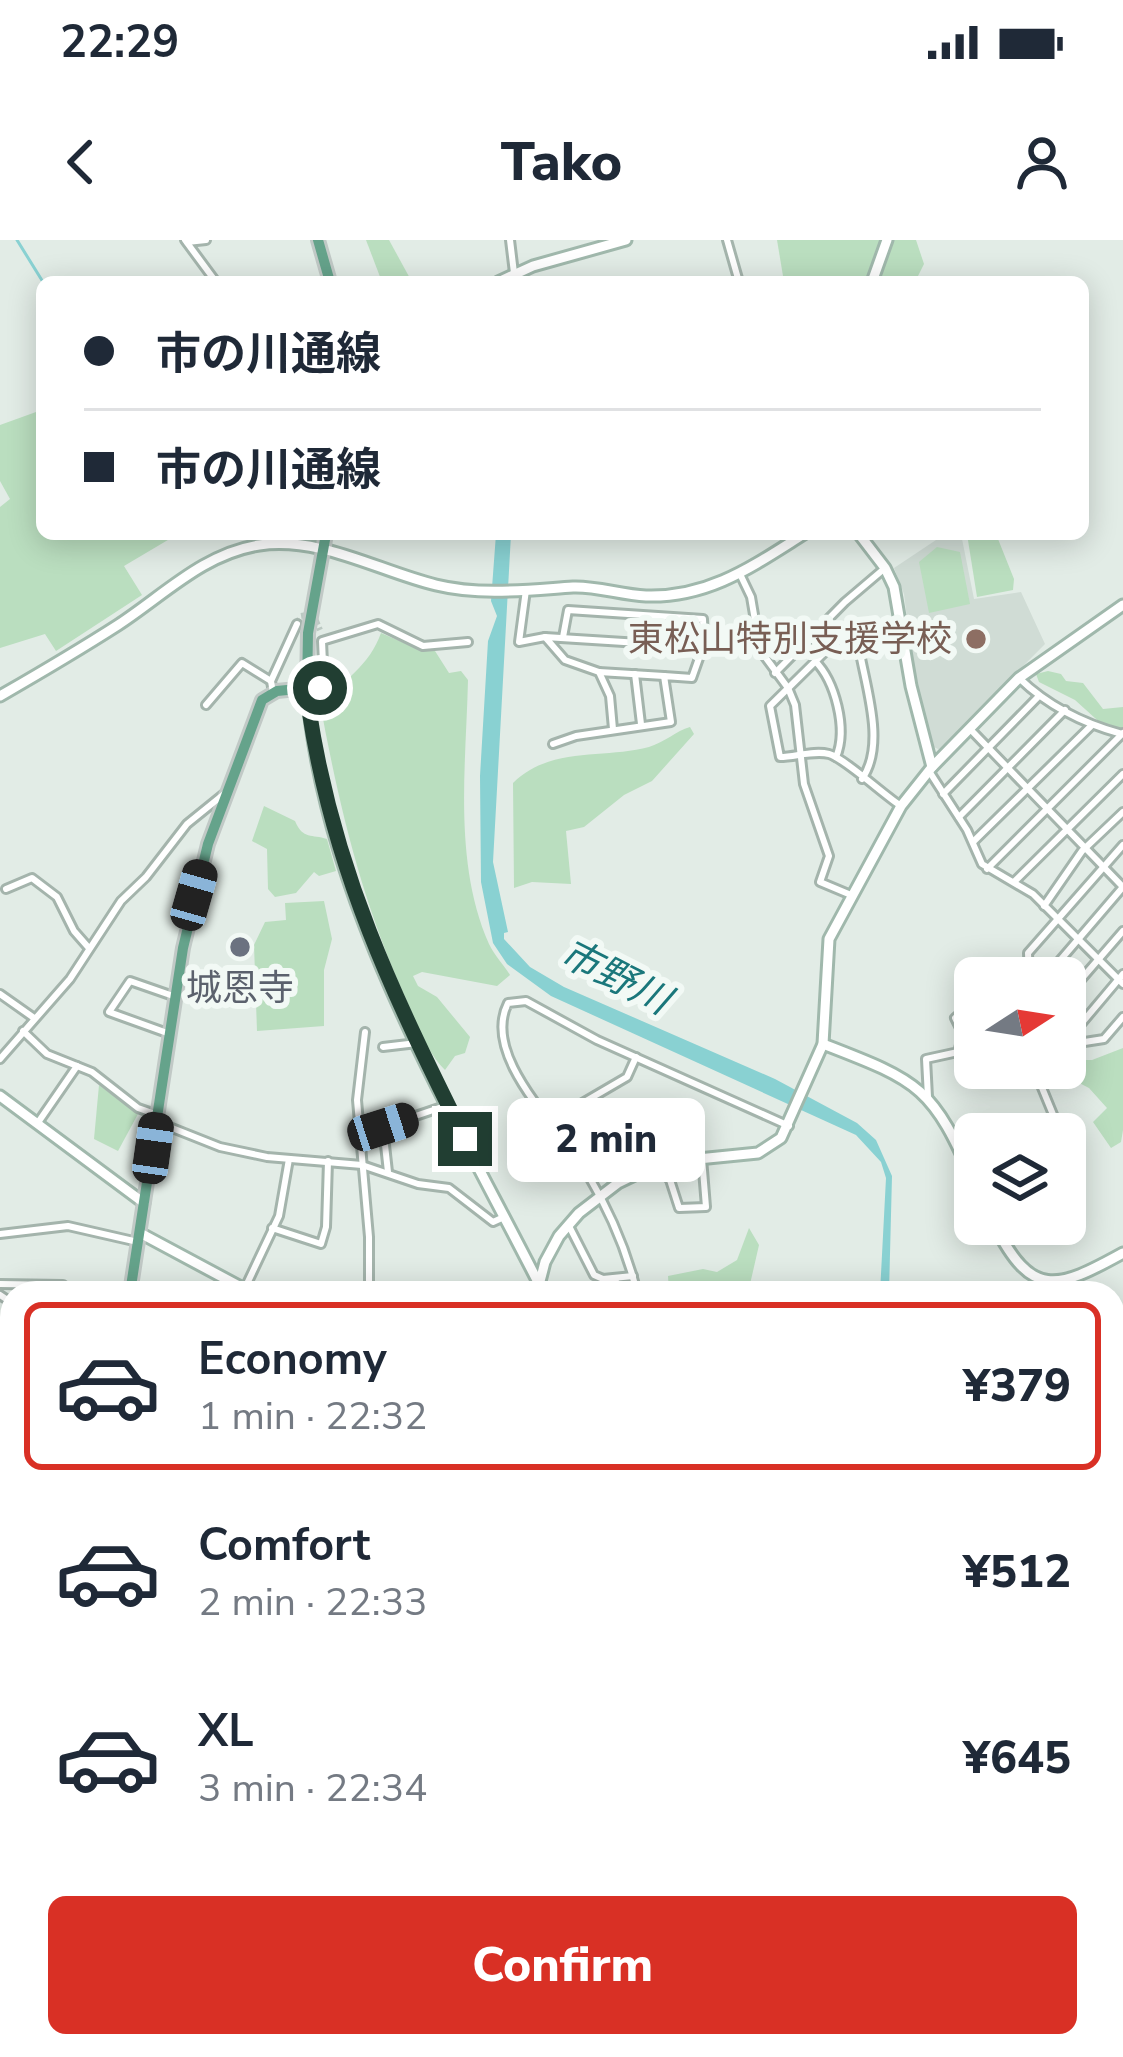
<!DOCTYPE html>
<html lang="en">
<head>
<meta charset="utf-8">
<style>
	:root { --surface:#fff; --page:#f2f2f3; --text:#1f2937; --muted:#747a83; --line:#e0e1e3; --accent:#d93025 }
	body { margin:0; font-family:"Nunito Sans","Noto Sans JP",sans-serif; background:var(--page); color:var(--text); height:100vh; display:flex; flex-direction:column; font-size:45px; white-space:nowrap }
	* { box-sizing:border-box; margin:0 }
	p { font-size:39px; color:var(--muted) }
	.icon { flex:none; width:66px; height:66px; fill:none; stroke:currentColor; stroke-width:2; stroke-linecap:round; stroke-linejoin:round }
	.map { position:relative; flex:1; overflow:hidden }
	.details { position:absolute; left:0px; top:1041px; width:1125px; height:777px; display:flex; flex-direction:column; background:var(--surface); border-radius:36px 36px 0 0; box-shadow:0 6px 30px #0003 }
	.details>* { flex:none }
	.hud { position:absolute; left:36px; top:36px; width:1053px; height:264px; border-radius:18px; box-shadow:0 6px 30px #0003; display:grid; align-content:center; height:264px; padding:0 48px; background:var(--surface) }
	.needle { width:78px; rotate:78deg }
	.tools { position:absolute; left:954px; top:717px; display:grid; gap:24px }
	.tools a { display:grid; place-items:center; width:132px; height:132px; border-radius:18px; background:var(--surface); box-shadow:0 6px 30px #0003; font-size:60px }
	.end { position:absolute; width:54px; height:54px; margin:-27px; border:15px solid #213e32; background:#fff; box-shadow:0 0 0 6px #fff }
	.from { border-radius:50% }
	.bubble { position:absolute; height:84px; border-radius:18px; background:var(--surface); box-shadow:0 6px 30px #0003; font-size:39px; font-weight:800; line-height:84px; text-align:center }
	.car { position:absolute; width:36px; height:72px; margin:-36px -18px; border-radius:15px; box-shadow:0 0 9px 3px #0007; background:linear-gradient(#222 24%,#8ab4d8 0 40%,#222 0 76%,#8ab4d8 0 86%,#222 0) }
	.hud b { display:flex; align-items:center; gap:42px; height:114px; font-size:45px }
	.hud b+b { border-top:3px solid var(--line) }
	.hud i { width:30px; height:30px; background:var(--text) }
	ul { padding:21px 0 0; list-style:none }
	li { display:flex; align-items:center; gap:36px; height:168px; margin:0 24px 18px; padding:0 24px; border:6px solid transparent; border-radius:18px }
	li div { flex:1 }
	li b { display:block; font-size:45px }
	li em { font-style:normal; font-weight:800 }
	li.active { border-color:var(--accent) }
	li>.icon { width:108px; height:108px; stroke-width:1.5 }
	.primary-button { display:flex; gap:24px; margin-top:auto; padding:24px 48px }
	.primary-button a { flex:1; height:138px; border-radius:18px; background:var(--accent); color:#fff; font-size:48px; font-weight:800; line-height:138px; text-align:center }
	.status { display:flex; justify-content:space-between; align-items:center; height:84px; padding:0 60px; background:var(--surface); direction:ltr }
	.status svg { height:33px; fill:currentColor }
	header { display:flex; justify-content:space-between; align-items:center; height:156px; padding:0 48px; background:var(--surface); font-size:54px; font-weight:800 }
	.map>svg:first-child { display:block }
</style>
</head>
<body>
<div class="status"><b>22:29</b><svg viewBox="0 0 49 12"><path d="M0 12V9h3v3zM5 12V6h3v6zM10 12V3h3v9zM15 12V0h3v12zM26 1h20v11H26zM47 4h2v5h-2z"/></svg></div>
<header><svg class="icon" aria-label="back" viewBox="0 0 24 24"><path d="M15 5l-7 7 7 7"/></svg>Tako<svg class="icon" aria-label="person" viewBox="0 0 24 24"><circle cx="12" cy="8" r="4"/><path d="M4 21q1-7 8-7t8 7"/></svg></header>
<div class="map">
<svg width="1123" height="1817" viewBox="0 0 1123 1817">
	<rect width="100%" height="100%" fill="#e2ece6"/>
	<polygon fill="#d0dcd5" points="945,294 961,294 974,359 1021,352 1045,404 940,510 934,507 924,472 912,418 904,354 894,328"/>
	<g fill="#badebf">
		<polygon points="366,0 389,0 412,42 382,42"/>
		<polygon points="777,0 916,0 924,24 915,42 784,42"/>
		<polygon points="36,172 42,178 42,294 178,294 124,326 142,355 56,411 45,394 0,408 0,267 10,259 0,241 0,185"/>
		<polygon points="967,294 996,294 1014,339 1013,350 977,357"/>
		<polygon points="937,307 960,312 970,364 929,373 919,322"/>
		<path d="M381,393l42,18h12l14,22 12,-2 7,9c-2,87 -15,182 21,264 5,11 15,21 21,31l-13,11 -75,-14 -9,4 5,10 19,11 33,40 -5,16 -10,3 -10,14c-18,-17 -29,-49 -40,-73 -43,-95 -66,-191 -85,-294 25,-23 49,-37 61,-70z"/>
		<polygon points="1048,431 1061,434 1066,441 1083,443 1103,469 1123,467 1123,490 1106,488 1075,460 1039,442 1036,434"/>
		<path d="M690,487l4,7 -42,47 -28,14 -40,32 -18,4 5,53 -39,-2 -18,6 -1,-105c37,-37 92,-24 136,-36 16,-5 27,-16 41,-20z"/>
		<path d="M264,566l31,15c8,19 17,13 32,18l9,32 -17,5 -5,-4 -18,21 -21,4 -7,-8 -1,-40 -15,-8z"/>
		<polygon points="324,661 332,699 324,730 324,786 257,791 254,705 265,682 286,680 285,663"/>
		<polygon points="1123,808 1123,890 1121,902 1111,908 1093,882 1107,868 1089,848 1052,829 1065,828 1065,820 1092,820"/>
		<polygon points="99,845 138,874 118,911 94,899"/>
		<polygon points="749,988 759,1005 748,1053 669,1053 668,1036 703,1029 717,1032 737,1020"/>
		<polygon points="206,1806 360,1806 330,1817 210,1817"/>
	</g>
	<g fill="#89d1d2">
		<polygon points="496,294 511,294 493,622 508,692 504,693 504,699 530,727 564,747 775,839 857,883 876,900 892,936 889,1053 880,1053 886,938 881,922 856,895 551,756 507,724 493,703 481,642 480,536 488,401 497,376 491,361"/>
		<path d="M1123,1475v66l-8,53 8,53v65c-10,-67 -23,-172 0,-237z"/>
	</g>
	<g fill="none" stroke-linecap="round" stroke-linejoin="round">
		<polyline stroke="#89d1d2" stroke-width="3" points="17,0 43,42"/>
		<polyline stroke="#bbc9c2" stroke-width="6" stroke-dasharray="6 3" stroke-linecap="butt" points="297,384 301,376 313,374 320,390"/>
		<g stroke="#a4b4ac" stroke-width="12">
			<g id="street">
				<polyline points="185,0 216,42"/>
				<polyline points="510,0 514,33"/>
				<polyline points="727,0 739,42"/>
				<polyline points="187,2 206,0"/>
				<polyline points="740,334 751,357 760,410 788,448 795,465 804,544 829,616 820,642 851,655"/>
				<polyline points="526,350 519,402 545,397"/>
				<path d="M815,421c20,20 33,68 21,96"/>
				<polyline points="599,432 664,436"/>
				<polyline points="775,433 845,362 885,328"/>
				<polyline points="635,434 641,484"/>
				<path d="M1019,438c29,28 66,46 103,56"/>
				<polyline points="307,448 324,446 322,401 378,384 423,406 468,402"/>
				<polyline points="273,453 271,441 297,384"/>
				<polyline points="206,465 242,423 271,441"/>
				<polyline points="613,489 610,456 599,432 565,420 545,397 703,407"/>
				<polyline points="971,490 1123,647"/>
				<polyline points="553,504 576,496 671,482 664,436 692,438 704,404 703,379 568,370 563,397"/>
				<polyline points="929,531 967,590 982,624 1033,654 1123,744"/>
				<path d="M862,539c24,-34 4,-91 -3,-131l-7,-12 -8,-3 -74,73 10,51c15,0 34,-7 49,-3 15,4 55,41 72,52"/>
				<polyline points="943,554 1038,457"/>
				<polyline points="959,577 1065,470"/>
				<polyline points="974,601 1091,486"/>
				<polyline points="987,629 1123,493"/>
				<polyline points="1015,641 1123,534"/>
				<polyline points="6,649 32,638 57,657 74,691 88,707"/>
				<polyline points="1044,666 1082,611 1123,572"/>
				<polyline points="1001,738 1013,726 1028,722"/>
				<polyline points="1029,738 1028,713 1123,605"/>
				<polyline points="1045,738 1123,647"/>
				<polyline points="0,754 34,778"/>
				<polyline points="1065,758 1123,691"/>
				<polyline points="23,791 47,814 92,832 138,868 158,875"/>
				<polyline points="365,792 357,860 369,997 369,1053"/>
				<polyline points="170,794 109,772 130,741 176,757"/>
				<polyline points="1065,803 1123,734"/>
				<polyline points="1065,805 1104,799 1123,777"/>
				<polyline points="383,807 417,803"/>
				<polyline points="0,819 70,739 121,661 146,637 187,584 224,554"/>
				<polyline points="1038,838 1061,894"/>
				<polyline points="928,857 926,819 958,812 963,794 955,778 975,761"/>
				<polyline points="157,882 220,907 267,917 362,925 418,944 449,948 493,982 504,977"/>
				<polyline points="37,884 77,826"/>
				<polyline points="554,890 571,878 574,868 627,837 636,817"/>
				<polyline points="1065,904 1078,936 1065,941"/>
				<polyline points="660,927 670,940 679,968 706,967 702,918"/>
				<polyline points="388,932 383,887 445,866"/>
				<polyline points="568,984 594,1035 603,1039 633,1036"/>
				<polyline points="272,988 321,1004 326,987 328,921"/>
				<polyline points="0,994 68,986 138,1002"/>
				<polyline points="615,1038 619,1053"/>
				<polyline points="0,1044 63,1045"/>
				<polyline points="244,1050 279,976 289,919"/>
				<path d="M637,1053c-10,-42 -28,-83 -50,-120 -24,-43 -107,-115 -79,-170l18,-2 71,39 192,86"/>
				<polyline points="0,1055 12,1063"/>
				<polyline points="1113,1129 1123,1125"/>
				<polyline points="1113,1169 1123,1165"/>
				<polyline points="1123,1257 1123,1264"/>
				<polyline points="0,1263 12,1265"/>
				<polyline points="1113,1308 1123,1299"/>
				<polyline points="0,1326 12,1326"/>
				<polyline points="0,1354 12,1352"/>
				<polyline points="0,1490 12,1496"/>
				<polyline points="1,1647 7,1675 5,1691"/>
				<polyline points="120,1806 122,1817"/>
				<polyline points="195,1806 199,1817"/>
				<polyline points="469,1806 467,1809 474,1817"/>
				<polyline points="655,1806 661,1817"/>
				<polyline points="700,1806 705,1817"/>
				<polyline points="749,1806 754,1817"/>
				<polyline points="795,1806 800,1817"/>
				<polyline points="535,1817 547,1808"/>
				<polyline points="589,1817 611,1806"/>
				<polyline points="807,1817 826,1806"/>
			</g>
		</g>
		<g stroke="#a0b8ac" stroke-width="15">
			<g id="secondary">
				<polyline points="498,42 533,26 626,0"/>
				<polyline points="872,42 887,0"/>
				<polyline points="859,294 885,328 894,347 911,446 932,527"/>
				<path d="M307,448c16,211 140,415 234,600"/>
				<path d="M0,456c40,-23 79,-46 118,-71 46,-30 85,-71 141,-80 62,-9 119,26 177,40 45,11 92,5 137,2 24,-1 48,8 73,9 63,2 107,-30 158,-62"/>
				<path d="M823,804c99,38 109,43 152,140"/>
				<polyline points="0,856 144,963"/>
				<path d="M994,984c38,75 62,66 129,29"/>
				<polyline points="140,993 252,1053"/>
				<polyline points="537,1053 545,1022 559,996 579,973 618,943 647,929 678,921 758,913 781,898 823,804 829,699 901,566 932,527 1019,438 1123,365"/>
				<polyline points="1113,1390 1123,1391"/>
				<polyline points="0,1773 12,1769"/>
				<polyline points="601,1806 606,1817"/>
				<polyline points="1001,1806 1008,1817"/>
				<polyline points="381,1817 392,1806"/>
				<polyline points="893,1817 913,1806"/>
			</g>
		</g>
		<g stroke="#c1c9c6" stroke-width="16">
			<g id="primary">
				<polyline points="318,0 330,42"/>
				<polyline points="130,1053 183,708 208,604 262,460 277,451 307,448 308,393 326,294"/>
				<polyline points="27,1817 28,1806"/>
			</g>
		</g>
		<use href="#street" stroke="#fff" stroke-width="6"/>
		<use href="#secondary" stroke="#fff" stroke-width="9"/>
		<use href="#primary" stroke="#65a38b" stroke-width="10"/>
	</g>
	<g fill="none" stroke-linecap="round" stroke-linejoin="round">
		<path stroke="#213e32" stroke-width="15" d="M320,448h-13l2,22c25,163 84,284 156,429"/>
	</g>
	<circle fill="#8d6e63" stroke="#f2f9f5" stroke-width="4.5" cx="976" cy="399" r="12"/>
	<circle fill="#6b7280" stroke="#f2f9f5" stroke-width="4.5" cx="240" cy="707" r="12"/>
	<g text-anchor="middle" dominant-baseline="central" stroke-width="12" stroke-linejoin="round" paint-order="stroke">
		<g font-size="36" fill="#785e54" stroke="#f2f9f5" text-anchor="end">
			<text x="952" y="399">東松山特別支援学校</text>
		</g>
		<g font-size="36" fill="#5b616d" stroke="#f2f9f5">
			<text x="240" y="748">城恩寺</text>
		</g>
		<g font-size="39" font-style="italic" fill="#1a777b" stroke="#f2f9f5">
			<text transform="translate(615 737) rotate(27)">市野川</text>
		</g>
	</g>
</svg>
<div class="tools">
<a><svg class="needle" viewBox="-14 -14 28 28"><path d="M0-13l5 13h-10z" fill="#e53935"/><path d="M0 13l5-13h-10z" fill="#747a83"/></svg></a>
<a><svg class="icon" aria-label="layers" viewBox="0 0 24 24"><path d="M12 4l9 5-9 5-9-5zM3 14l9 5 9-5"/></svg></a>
</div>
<i class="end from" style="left:320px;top:448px"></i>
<i class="end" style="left:465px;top:899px"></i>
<div class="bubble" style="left:507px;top:858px;width:198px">2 min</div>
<i class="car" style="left:194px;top:655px;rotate:16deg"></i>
<i class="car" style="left:383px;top:887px;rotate:72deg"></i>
<i class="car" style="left:153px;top:908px;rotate:8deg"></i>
<div class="hud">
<b><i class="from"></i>市の川通線</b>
<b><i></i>市の川通線</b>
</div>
<section class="details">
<ul>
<li class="active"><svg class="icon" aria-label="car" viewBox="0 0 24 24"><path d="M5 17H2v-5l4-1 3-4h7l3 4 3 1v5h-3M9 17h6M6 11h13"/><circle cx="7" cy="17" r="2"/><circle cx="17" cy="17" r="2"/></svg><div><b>Economy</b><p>1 min · 22:32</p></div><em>¥379</em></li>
<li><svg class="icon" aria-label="car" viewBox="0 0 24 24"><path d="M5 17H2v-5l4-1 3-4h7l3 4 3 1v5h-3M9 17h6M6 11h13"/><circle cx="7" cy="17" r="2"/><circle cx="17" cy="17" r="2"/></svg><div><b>Comfort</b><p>2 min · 22:33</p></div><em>¥512</em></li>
<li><svg class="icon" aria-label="car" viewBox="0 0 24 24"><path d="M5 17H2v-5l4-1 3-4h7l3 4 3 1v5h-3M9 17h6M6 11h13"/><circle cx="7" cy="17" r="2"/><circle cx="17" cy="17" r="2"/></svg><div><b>XL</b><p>3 min · 22:34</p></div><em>¥645</em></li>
</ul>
<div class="primary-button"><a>Confirm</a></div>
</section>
</div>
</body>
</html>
